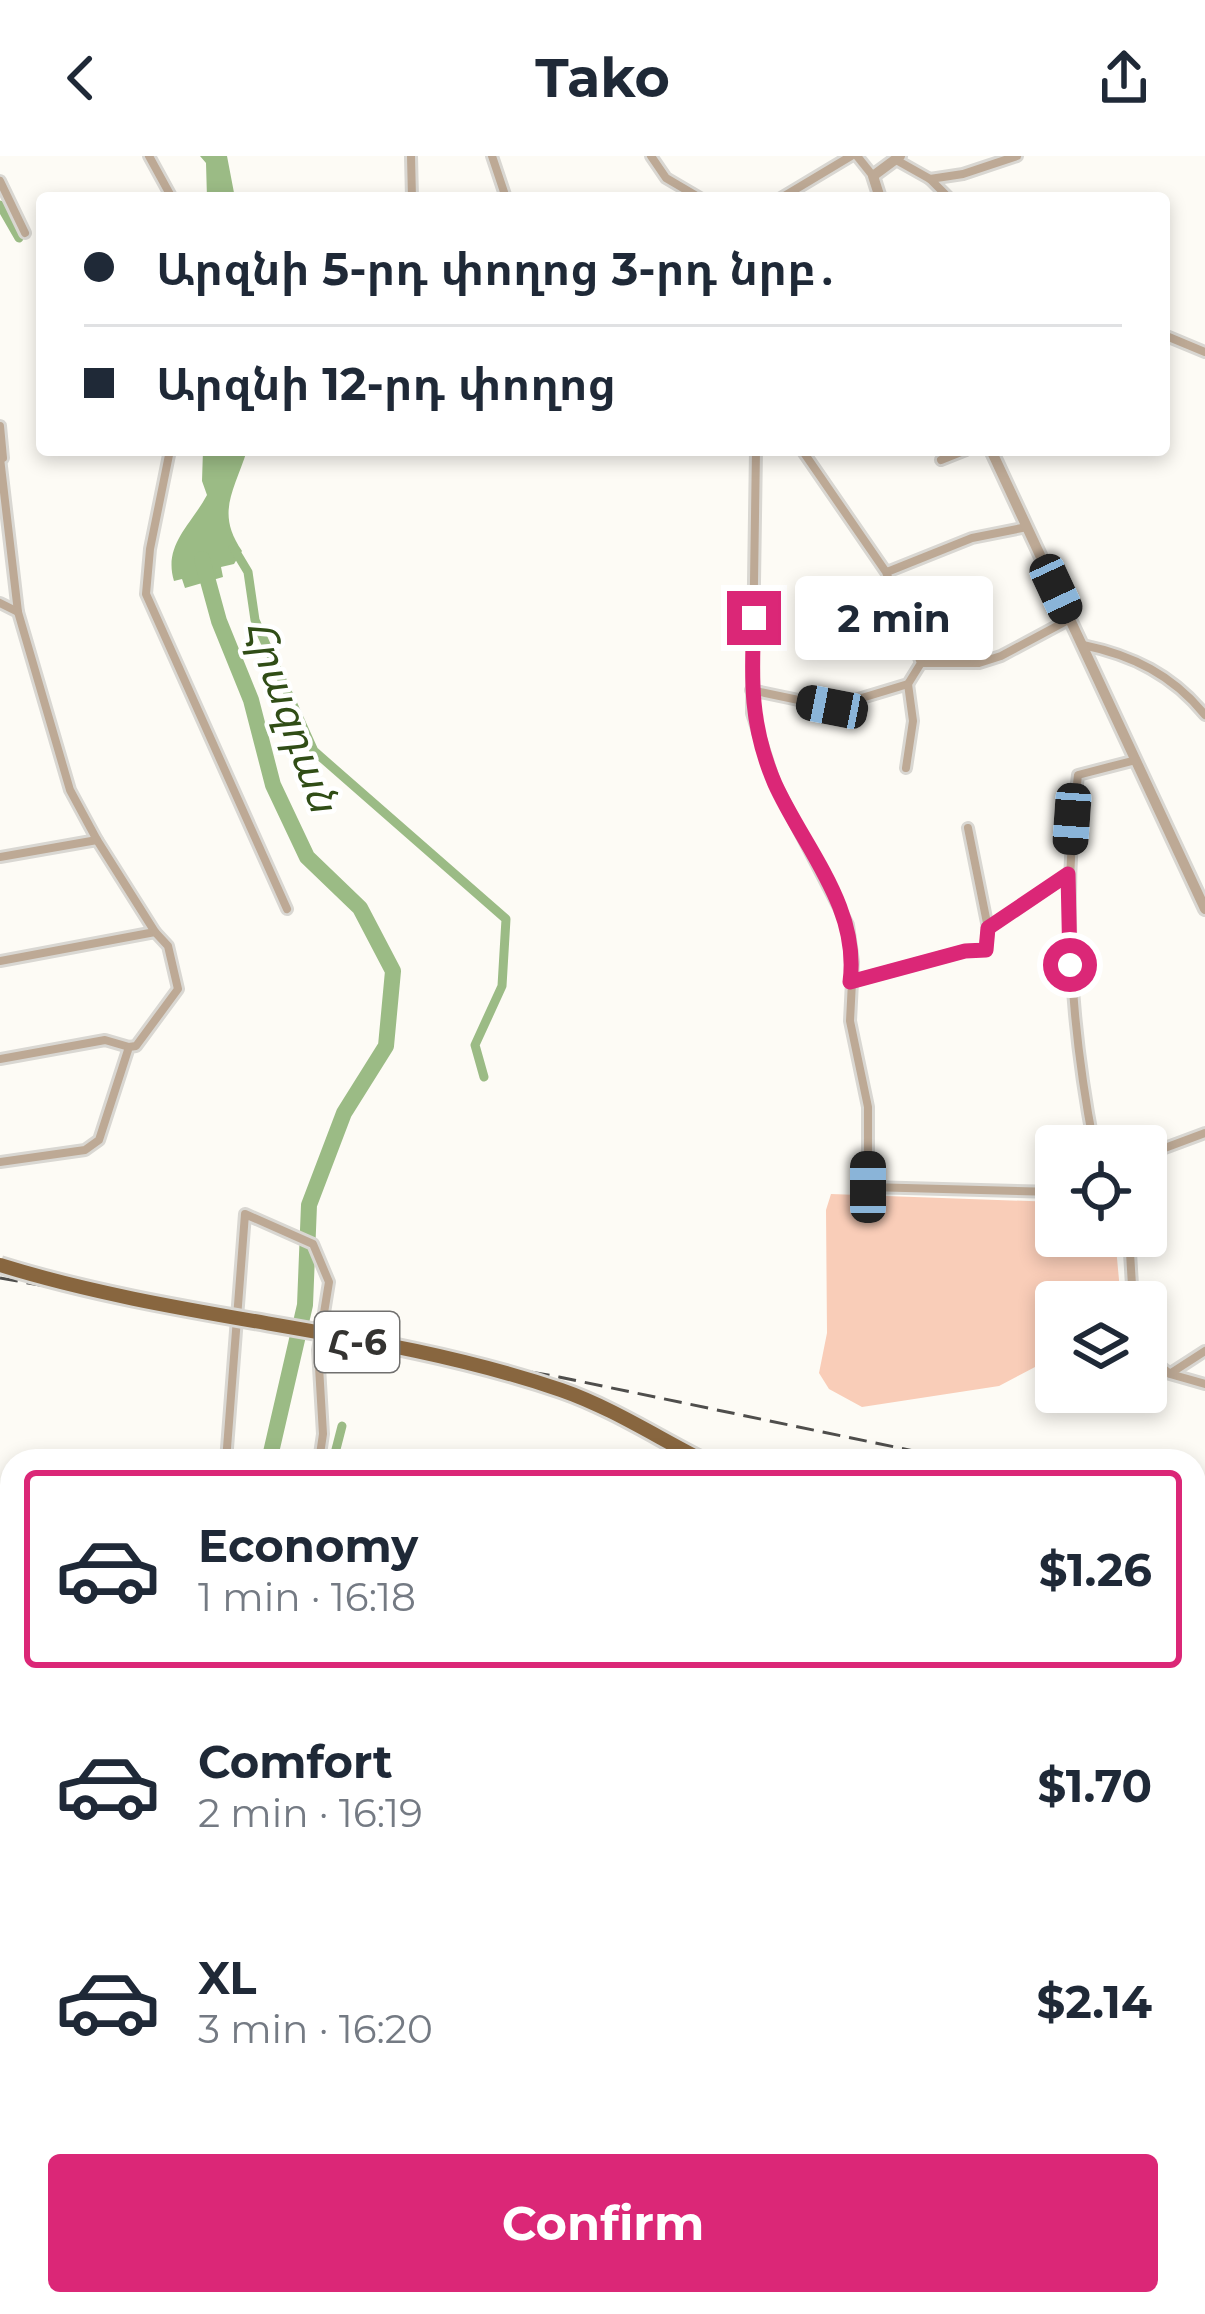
<!DOCTYPE html>
<html lang="en">
<head>
<meta charset="utf-8">
<style>
	:root { --surface:#fff; --page:#f2f2f3; --text:#1f2937; --muted:#747a83; --line:#e0e1e3; --accent:#db2777 }
	body { margin:0; font-family:Montserrat,"Noto Sans Armenian",sans-serif; background:var(--page); color:var(--text); height:100vh; display:flex; flex-direction:column; font-size:45px; white-space:nowrap }
	* { box-sizing:border-box; margin:0 }
	p { font-size:39px; color:var(--muted) }
	.icon { flex:none; width:66px; height:66px; fill:none; stroke:currentColor; stroke-width:2; stroke-linecap:round; stroke-linejoin:round }
	.map { position:relative; flex:1; overflow:hidden }
	.drawer { position:absolute; left:0px; top:1293px; width:1206px; height:867px; display:flex; flex-direction:column; background:var(--surface); border-radius:36px 36px 0 0; box-shadow:0 6px 18px #0003 }
	.drawer>* { flex:none }
	.top-card { position:absolute; left:36px; top:36px; width:1134px; height:264px; border-radius:12px; box-shadow:0 6px 18px #0003; display:grid; align-content:center; height:264px; padding:0 48px; background:var(--surface) }
	.tools { position:absolute; left:1035px; top:969px; display:grid; gap:24px }
	.tools a { display:grid; place-items:center; width:132px; height:132px; border-radius:12px; background:var(--surface); box-shadow:0 6px 18px #0003; font-size:60px }
	.end { position:absolute; width:54px; height:54px; margin:-27px; border:15px solid #db2777; background:#fff; box-shadow:0 0 0 6px #fff }
	.from { border-radius:50% }
	.bubble { position:absolute; height:84px; border-radius:12px; background:var(--surface); box-shadow:0 6px 18px #0003; font-size:39px; font-weight:700; line-height:84px; text-align:center }
	.car { position:absolute; width:36px; height:72px; margin:-36px -18px; border-radius:15px; box-shadow:0 0 9px 3px #0007; background:linear-gradient(#222 24%,#8ab4d8 0 40%,#222 0 76%,#8ab4d8 0 86%,#222 0) }
	.top-card b { display:flex; align-items:center; gap:42px; height:114px; font-size:45px }
	.top-card b+b { border-top:3px solid var(--line) }
	.top-card i { width:30px; height:30px; background:var(--text) }
	ul { padding:21px 0 0; list-style:none }
	li { display:flex; align-items:center; gap:36px; height:198px; margin:0 24px 18px; padding:0 24px; border:6px solid transparent; border-radius:12px }
	li div { flex:1 }
	li b { display:block; font-size:45px }
	li em { font-style:normal; font-weight:700 }
	li.active { border-color:var(--accent) }
	li>.icon { width:108px; height:108px; stroke-width:1.5 }
	.primary-button { display:flex; gap:24px; margin-top:auto; padding:24px 48px }
	.primary-button a { flex:1; height:138px; border-radius:12px; background:var(--accent); color:#fff; font-size:48px; font-weight:700; line-height:138px; text-align:center }
	header { display:flex; justify-content:space-between; align-items:center; height:156px; padding:0 48px; background:var(--surface); font-size:54px; font-weight:700 }
	.map>svg:first-child { display:block }
</style>
</head>
<body>
<header><svg class="icon" aria-label="back" viewBox="0 0 24 24"><path d="M15 5l-7 7 7 7"/></svg>Tako<svg class="icon" aria-label="share" viewBox="0 0 24 24"><path d="M12 15V3M7 8l5-5 5 5M5 13v7h14v-7"/></svg></header>
<div class="map">
<svg width="1205" height="2158" viewBox="0 0 1205 2158">
	<rect width="100%" height="100%" fill="#fdfbf5"/>
	<polygon fill="#f9cdb8" points="831,1038 1056,1046 1056,1080 1115,1080 1121,1146 1056,1146 1056,1200 999,1230 862,1251 829,1233 819,1217 827,1177 826,1054"/>
	<g fill="#9bbb85">
		<polygon points="200,0 227,0 235,42 207,42 206,7"/>
		<path d="M203,294h44c-12,40 -32,62 -5,101l-8,13 -13,3 2,10 -38,11 -3,-9 -8,2c-11,-36 17,-56 33,-86l-5,-14z"/>
	</g>
	<g fill="none" stroke-linecap="round" stroke-linejoin="round">
		<g stroke="#9bbb85" stroke-width="9">
			<polyline points="0,49 19,82"/>
			<polyline points="233,391 248,416 255,464 314,595 506,763 502,830 475,889 484,921"/>
			<polyline points="333,1305 342,1270"/>
			<polyline points="396,2158 397,2148"/>
		</g>
		<g stroke="#9bbb85" stroke-width="16">
			<polyline points="202,403 219,465 251,544 273,629 307,701 360,752 393,815 386,890 344,957 309,1049 305,1149 269,1305"/>
			<polyline points="280,2158 285,2148"/>
		</g>
		<g stroke="#d9d7d2" stroke-width="14">
			<g id="minor">
				<polyline points="149,0 172,42"/>
				<polyline points="411,0 412,42"/>
				<polyline points="492,0 506,42"/>
				<polyline points="651,0 666,22 700,42"/>
				<polyline points="857,0 873,20"/>
				<polyline points="898,5 930,23 949,42"/>
				<polyline points="930,23 963,18 1017,0"/>
				<polyline points="0,25 25,77"/>
				<polyline points="781,42 851,0"/>
				<polyline points="1164,179 1205,196"/>
				<polyline points="0,270 3,302"/>
				<polyline points="170,294 150,393 146,438 287,753"/>
				<polyline points="756,294 752,557 774,626 848,769 853,806 850,865 868,951 868,1031 1056,1036"/>
				<polyline points="0,302 18,456"/>
				<polyline points="941,304 966,294"/>
				<polyline points="887,416 972,382 1027,371"/>
				<polyline points="0,447 18,456 70,634 97,684 155,776 0,805"/>
				<path d="M1083,489c49,10 90,30 122,70"/>
				<polyline points="921,507 979,507 1001,500 1070,463"/>
				<polyline points="751,534 832,551 908,528 921,507 886,416 802,294"/>
				<polyline points="906,612 913,565 908,528"/>
				<polyline points="968,672 988,772"/>
				<polyline points="0,701 97,684"/>
				<polyline points="850,826 965,795 986,793 988,772 1067,719"/>
				<polyline points="0,903 105,884 129,891"/>
				<path d="M1094,990c-24,-124 -32,-246 -16,-371l58,-15"/>
				<polyline points="1146,999 1205,977"/>
				<polyline points="0,1006 85,994 99,984 129,891 136,890 178,833 168,790 155,776"/>
				<polyline points="1129,1080 1133,1146"/>
				<polyline points="1146,1199 1170,1218 1205,1228"/>
				<polyline points="1171,1217 1205,1195"/>
				<polyline points="226,1305 245,1058 313,1088 329,1126 318,1194 323,1278 319,1305"/>
				<polyline points="776,2148 776,2158"/>
				<polyline points="151,2158 152,2148"/>
				<polyline points="244,2158 250,2148"/>
				<polyline points="378,2158 379,2148"/>
			</g>
		</g>
		<g stroke="#d9d7d2" stroke-width="16">
			<g id="tertiary">
				<polyline points="880,42 873,20 900,0"/>
				<polyline points="991,294 1205,753"/>
			</g>
		</g>
		<g stroke="#d9d7d2" stroke-width="20">
			<polyline id="primary" points="1194,1565 1205,1571"/>
		</g>
		<use href="#minor" stroke="#bda995" stroke-width="8"/>
		<use href="#tertiary" stroke="#bda995" stroke-width="10"/>
		<use href="#primary" stroke="#88663f" stroke-width="14"/>
		<g stroke="#4f4e4c" stroke-width="3" stroke-dasharray="18 9" stroke-linecap="butt">
			<polyline points="0,1122 559,1221 962,1305"/>
			<polyline points="1194,1338 1205,1338"/>
		</g>
		<g stroke="#d9d7d2" stroke-width="20" stroke-linecap="butt">
			<path id="primary-bridge" d="M0,1109c183,57 379,63 561,125 49,17 94,46 139,69"/>
		</g>
		<use href="#primary-bridge" stroke="#88663f" stroke-width="14"/>
	</g>
	<g fill="none" stroke-linecap="round" stroke-linejoin="round">
		<path stroke="#db2777" stroke-width="15" d="M754,462c-3,62 -4,108 21,166 29,64 85,123 75,198l115,-31 21,-1 2,-22 80,-54 2,91"/>
	</g>
	<g text-anchor="middle" dominant-baseline="central" stroke-width="9" stroke-linejoin="round" paint-order="stroke">
		<rect fill="#fff" stroke="#71706f" stroke-width="3" x="315" y="1156" width="84" height="60" rx="9"/>
		<g font-size="36" font-weight="bold" fill="#343331">
			<text x="357" y="1186">Հ-6</text>
		</g>
		<g font-size="42" font-style="italic" fill="#304d16" stroke="#fff">
			<text transform="translate(292 559) rotate(70)">Հրազդան</text>
		</g>
	</g>
</svg>
<div class="tools">
<a><svg class="icon" aria-label="locate" viewBox="0 0 24 24"><circle cx="12" cy="12" r="6"/><path d="M12 2v4M12 18v4M2 12h4M18 12h4"/></svg></a>
<a><svg class="icon" aria-label="layers" viewBox="0 0 24 24"><path d="M12 4l9 5-9 5-9-5zM3 14l9 5 9-5"/></svg></a>
</div>
<i class="end from" style="left:1070px;top:809px"></i>
<i class="end" style="left:754px;top:462px"></i>
<div class="bubble" style="left:795px;top:420px;width:198px">2 min</div>
<i class="car" style="left:1056px;top:433px;rotate:155deg"></i>
<i class="car" style="left:832px;top:551px;rotate:281deg"></i>
<i class="car" style="left:1072px;top:663px;rotate:184deg"></i>
<i class="car" style="left:868px;top:1031px;rotate:0deg"></i>
<div class="top-card">
<b><i class="from"></i>Արզնի 5-րդ փողոց 3-րդ նրբ․</b>
<b><i></i>Արզնի 12-րդ փողոց</b>
</div>
<section class="drawer">
<ul>
<li class="active"><svg class="icon" aria-label="car" viewBox="0 0 24 24"><path d="M5 17H2v-5l4-1 3-4h7l3 4 3 1v5h-3M9 17h6M6 11h13"/><circle cx="7" cy="17" r="2"/><circle cx="17" cy="17" r="2"/></svg><div><b>Economy</b><p>1 min · 16:18</p></div><em>$1.26</em></li>
<li><svg class="icon" aria-label="car" viewBox="0 0 24 24"><path d="M5 17H2v-5l4-1 3-4h7l3 4 3 1v5h-3M9 17h6M6 11h13"/><circle cx="7" cy="17" r="2"/><circle cx="17" cy="17" r="2"/></svg><div><b>Comfort</b><p>2 min · 16:19</p></div><em>$1.70</em></li>
<li><svg class="icon" aria-label="car" viewBox="0 0 24 24"><path d="M5 17H2v-5l4-1 3-4h7l3 4 3 1v5h-3M9 17h6M6 11h13"/><circle cx="7" cy="17" r="2"/><circle cx="17" cy="17" r="2"/></svg><div><b>XL</b><p>3 min · 16:20</p></div><em>$2.14</em></li>
</ul>
<div class="primary-button"><a>Confirm</a></div>
</section>
</div>
</body>
</html>
